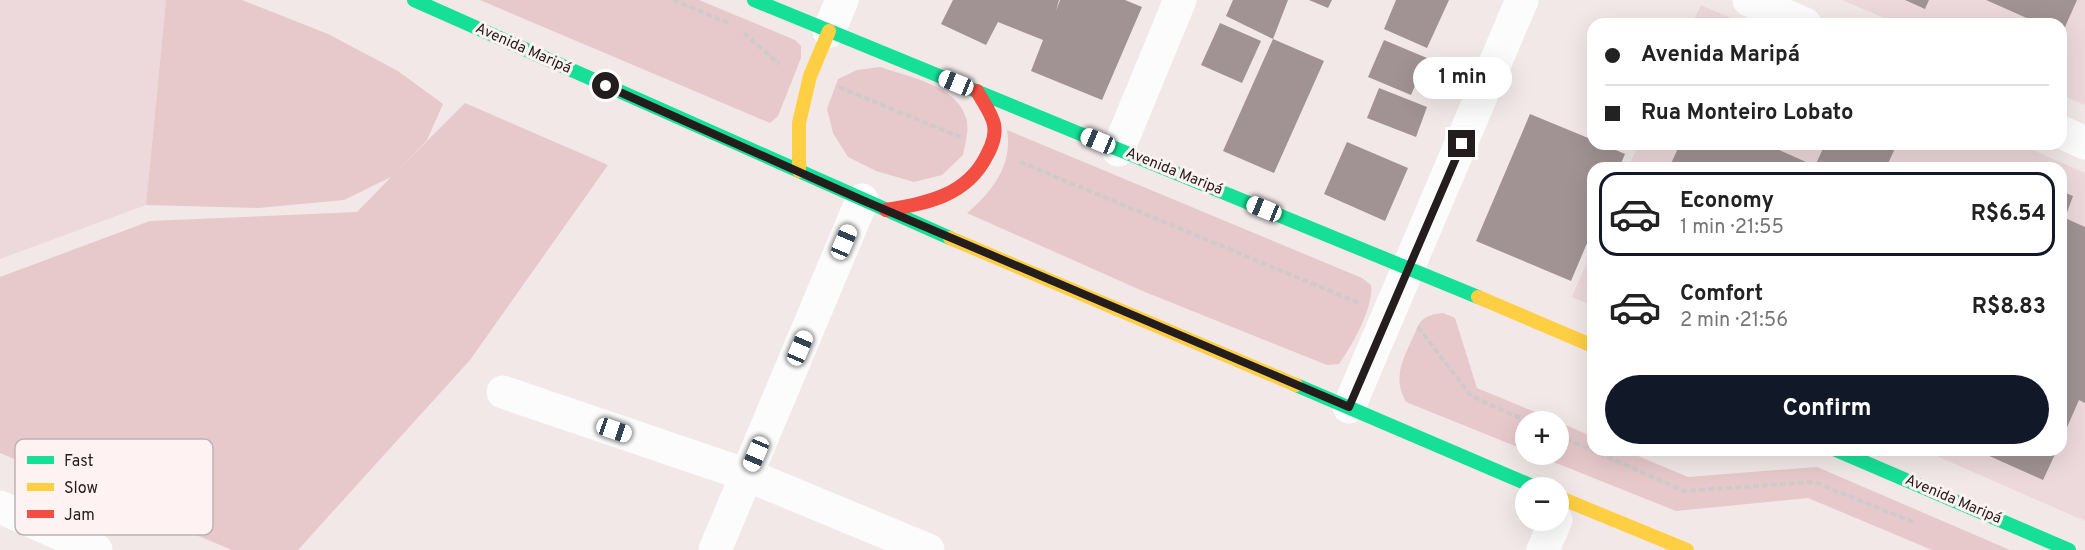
<!DOCTYPE html>
<html lang="en">
<head>
<meta charset="utf-8">
<style>
	:root { --surface:#fff; --page:#f2f2f2; --text:#222; --muted:#767676; --line:#e0e0e0; --accent:#111827 }
	body { margin:0; font-family:Overpass,sans-serif; background:var(--page); color:var(--text); height:100vh; display:flex; flex-direction:column; font-size:22px; white-space:nowrap }
	* { box-sizing:border-box; margin:0 }
	p { font-size:20px; color:var(--muted) }
	.icon { flex:none; width:33px; height:33px; fill:none; stroke:currentColor; stroke-width:2; stroke-linecap:round; stroke-linejoin:round }
	.map { position:relative; flex:1; overflow:hidden }
	.details { position:absolute; left:1587px; top:162px; width:480px; height:294px; display:flex; flex-direction:column; background:var(--surface); border-radius:18px; box-shadow:0 6px 24px #0002 }
	.details>* { flex:none }
	.hud { position:absolute; left:1587px; top:18px; width:480px; height:132px; border-radius:18px; box-shadow:0 6px 24px #0002; display:grid; align-content:center; height:132px; padding:0 18px; background:var(--surface) }
	.fabs { position:absolute; left:1515px; top:411px; display:grid; gap:12px }
	.fabs a { display:grid; place-items:center; width:54px; height:54px; border-radius:50%; background:var(--surface); box-shadow:0 6px 24px #0002; font-size:30px }
	.end { position:absolute; width:27px; height:27px; margin:-14px; border:8px solid #241d1e; background:#fff; box-shadow:0 0 0 3px #fff }
	.from { border-radius:50% }
	.bubble { position:absolute; height:42px; border-radius:21px; background:var(--surface); box-shadow:0 6px 24px #0002; font-size:20px; font-weight:700; line-height:42px; text-align:center }
	.car { position:absolute; width:18px; height:36px; margin:-18px -9px; border-radius:8px; box-shadow:0 0 4px 2px #0007; background:linear-gradient(#fff 24%,#345 0 40%,#fff 0 76%,#345 0 86%,#fff 0) }
	.hud b { display:flex; align-items:center; gap:21px; height:57px; font-size:22px }
	.hud b+b { border-top:2px solid var(--line) }
	.hud i { width:15px; height:15px; background:var(--text) }
	ul { padding:10px 0 0; list-style:none }
	li { display:flex; align-items:center; gap:18px; height:84px; margin:0 12px 9px; padding:0 6px; border:3px solid transparent; border-radius:18px }
	li div { flex:1 }
	li b { display:block; font-size:22px }
	li em { font-style:normal; font-weight:700 }
	li.on { border-color:var(--accent) }
	li>.icon { width:54px; height:54px; stroke-width:1.5 }
	.action { display:flex; gap:12px; margin-top:auto; padding:12px 18px }
	.action a { flex:1; height:69px; border-radius:36px; background:var(--accent); color:#fff; font-size:24px; font-weight:700; line-height:69px; text-align:center }
	.map>svg:first-child { display:block }
</style>
</head>
<body>
<div class="map">
<svg width="2085" height="550" viewBox="0 0 2085 550">
	<rect width="100%" height="100%" fill="#f2e8e8"/>
	<g fill="#edd9db">
		<polygon points="0,0 166,0 146,205 0,259"/>
		<polygon points="1842,0 2085,0 2085,105 2061,95 2061,24 1898,24"/>
		<polygon points="1701,5 1745,24 1692,24"/>
		<polygon points="1639,144 2019,144 2085,173 2085,521 1923,450 2061,450 2061,168 1628,168"/>
		<polygon points="1593,248 1593,306 1572,297"/>
	</g>
	<g fill="#e7c9cb">
		<polygon points="166,0 242,0 328,34 398,71 443,104 427,140 398,170 465,103 608,165 470,360 298,550 232,550 0,453 0,277 150,221 357,212 391,177 344,200 258,208 146,205"/>
		<polygon points="480,0 699,0 795,40 801,46 801,58 778,116 770,123"/>
		<path d="M880,67c28,10 77,18 86,51 4,11 -1,26 -3,37l-21,20 -28,7 -38,-11 -28,-14 -15,-24 -6,-24 11,-30 19,-9z"/>
		<path d="M1007,130l355,148 9,7c3,22 -19,61 -32,79l-12,1 -182,-73 -178,-79c25,-21 46,-48 40,-83z"/>
		<path d="M1443,313l12,5 22,70 80,33 -31,1 -1,28 -119,-48c-16,-28 1,-49 12,-76 5,-10 14,-12 25,-13z"/>
		<polygon points="1559,422 1593,437 1593,450 1624,450 1688,477 1817,467 2010,550 1932,550 1808,498 1676,511 1536,455 1558,454"/>
	</g>
	<g fill="#a19394">
		<polygon points="953,0 1059,0 1056,11 1060,0 1125,0 1142,7 1102,100 1031,71 1043,40 998,22 986,45 941,24"/>
		<polygon points="1233,0 1288,0 1273,39 1226,16"/>
		<polygon points="1309,0 1332,0 1328,8"/>
		<polygon points="1396,0 1449,0 1427,48 1384,29"/>
		<polygon points="1905,0 1929,0 1925,9"/>
		<polygon points="1986,0 2077,0 2061,36 2061,24 2040,24"/>
		<polygon points="1220,23 1261,41 1242,83 1201,65"/>
		<polygon points="1273,39 1324,61 1274,173 1223,151"/>
		<polygon points="1384,40 1427,58 1411,95 1368,77"/>
		<polygon points="1379,88 1427,107 1416,137 1367,118"/>
		<polygon points="1530,114 1593,140 1593,144 1602,144 1625,154 1619,168 1593,168 1593,229 1571,281 1476,241"/>
		<polygon points="1347,142 1408,168 1385,221 1324,194"/>
		<polygon points="1680,144 1766,144 1815,166 1825,144 1897,144 1886,168 1669,168"/>
		<polygon points="2061,191 2073,196 2065,218 2085,227 2085,403 2079,400 2061,441"/>
		<polygon points="1976,450 2057,450 2043,480"/>
	</g>
	<g fill="none" stroke-linecap="round" stroke-linejoin="round">
		<g stroke="#cecbcb" stroke-width="4" stroke-dasharray="6 3" stroke-linecap="butt">
			<polyline points="673,0 731,24"/>
			<polyline points="744,33 779,64"/>
			<polyline points="839,87 960,137"/>
			<polyline points="1020,162 1359,303"/>
			<polyline points="1418,327 1471,396 1529,422"/>
			<polyline points="1558,435 1684,491 1814,482 1913,522"/>
		</g>
		<g stroke="#fdfcfc" stroke-width="33">
			<polyline points="1749,0 1805,24"/>
			<polyline points="829,31 842,0"/>
			<polyline points="2061,132 2085,143"/>
			<polyline points="1118,150 1180,0"/>
			<polyline points="503,392 747,475 928,550"/>
			<polyline points="1349,407 1522,0"/>
			<polyline points="0,507 96,550"/>
			<polyline points="715,550 862,200"/>
			<polyline points="1543,550 1556,520"/>
		</g>
		<g stroke="#16e098" stroke-width="14">
			<polyline points="414,0 950,238"/>
			<polyline points="754,0 1478,297"/>
			<polyline points="1296,385 1537,488"/>
			<polyline points="1836,450 2069,550"/>
		</g>
		<g stroke="#ffcf43" stroke-width="14">
			<polyline points="799,171 799,123 810,76 829,31"/>
			<polyline points="950,238 1296,385"/>
			<polyline points="1478,297 1593,346"/>
			<polyline points="1558,497 1687,550"/>
		</g>
		<path stroke="#f24e42" stroke-width="14" d="M886,210c41,-7 81,-14 101,-55 5,-9 9,-21 7,-31 -3,-12 -11,-22 -17,-33"/>
	</g>
	<g fill="none" stroke-linecap="round" stroke-linejoin="round">
		<polyline stroke="#241d1e" stroke-width="8" points="606,86 862,200 1349,407 1462,144"/>
	</g>
	<g text-anchor="middle" dominant-baseline="central" stroke-width="6" stroke-linejoin="round" paint-order="stroke">
		<g font-size="15" fill="#241d1e" stroke="#fff2f3">
			<text transform="translate(523 49) rotate(24)">Avenida Maripá</text>
			<text transform="translate(1174 172) rotate(22)">Avenida Maripá</text>
			<text transform="translate(1953 500) rotate(23)">Avenida Maripá</text>
		</g>
	</g>
	<rect x="15" y="439" width="198" height="96" rx="9" fill="#fff2f3" stroke="#bdb2b3" stroke-width="1.5"/>
	<rect x="27" y="456" width="27" height="8" fill="#16e098"/>
	<rect x="27" y="483" width="27" height="8" fill="#ffcf43"/>
	<rect x="27" y="510" width="27" height="8" fill="#f24e42"/>
	<g font-size="16" fill="#241d1e">
		<text x="64" y="466">Fast</text>
		<text x="64" y="493">Slow</text>
		<text x="64" y="520">Jam</text>
	</g>
</svg>
<div class="fabs">
<a>+</a>
<a>−</a>
</div>
<i class="end from" style="left:606px;top:86px"></i>
<i class="end" style="left:1462px;top:144px"></i>
<div class="bubble" style="left:1413px;top:57px;width:99px">1 min</div>
<i class="car" style="left:956px;top:83px;rotate:292deg"></i>
<i class="car" style="left:1098px;top:141px;rotate:293deg"></i>
<i class="car" style="left:1264px;top:209px;rotate:292deg"></i>
<i class="car" style="left:844px;top:242px;rotate:23deg"></i>
<i class="car" style="left:800px;top:348px;rotate:23deg"></i>
<i class="car" style="left:614px;top:430px;rotate:109deg"></i>
<i class="car" style="left:756px;top:454px;rotate:203deg"></i>
<div class="hud">
<b><i class="from"></i>Avenida Maripá</b>
<b><i></i>Rua Monteiro Lobato</b>
</div>
<section class="details">
<ul>
<li class="on"><svg class="icon" aria-label="car" viewBox="0 0 24 24"><path d="M5 17H2v-5l4-1 3-4h7l3 4 3 1v5h-3M9 17h6M6 11h13"/><circle cx="7" cy="17" r="2"/><circle cx="17" cy="17" r="2"/></svg><div><b>Economy</b><p>1 min · 21:55</p></div><em>R$6.54</em></li>
<li><svg class="icon" aria-label="car" viewBox="0 0 24 24"><path d="M5 17H2v-5l4-1 3-4h7l3 4 3 1v5h-3M9 17h6M6 11h13"/><circle cx="7" cy="17" r="2"/><circle cx="17" cy="17" r="2"/></svg><div><b>Comfort</b><p>2 min · 21:56</p></div><em>R$8.83</em></li>
</ul>
<div class="action"><a>Confirm</a></div>
</section>
</div>
</body>
</html>
